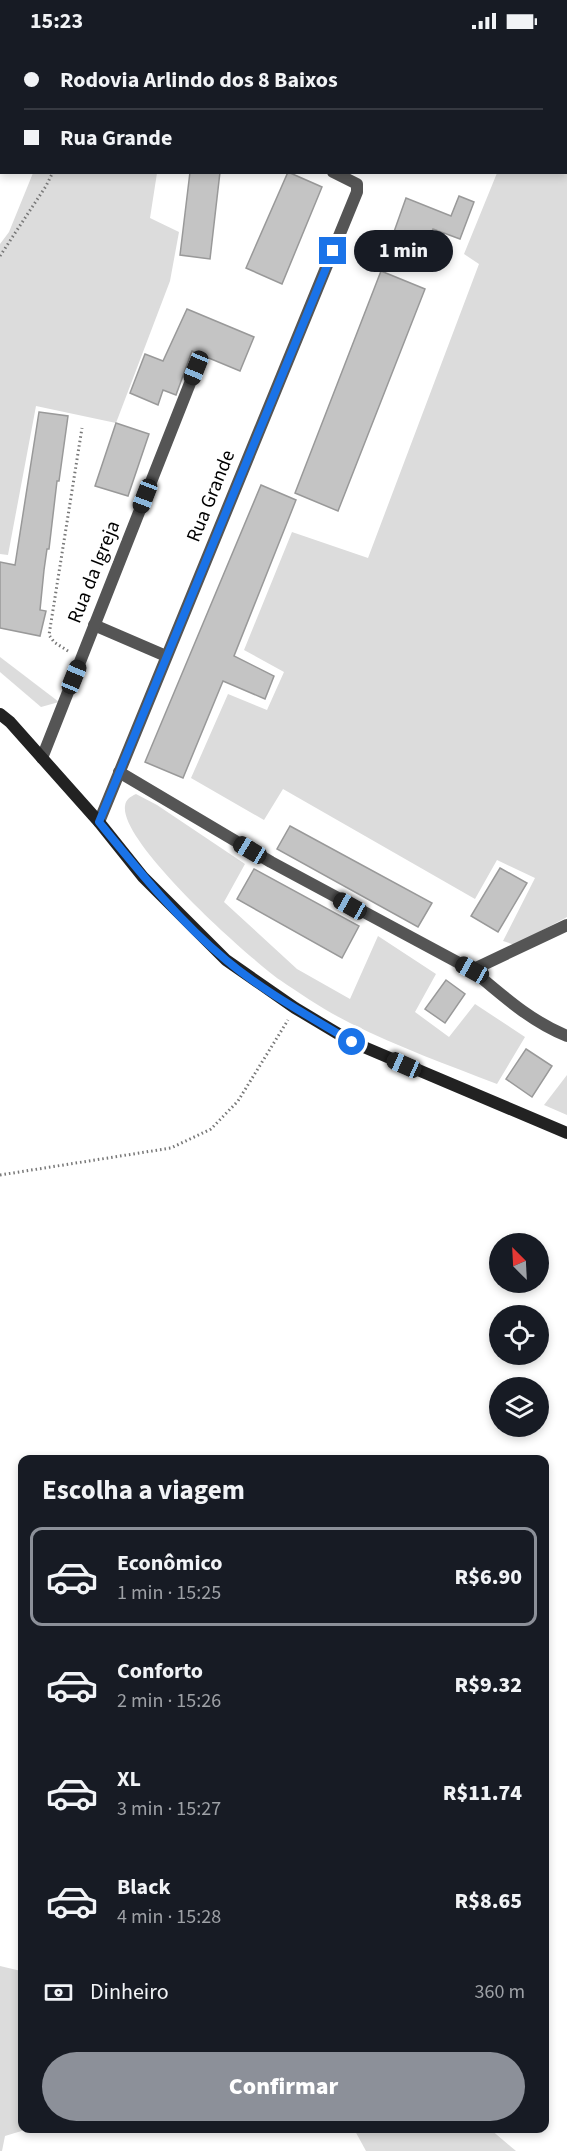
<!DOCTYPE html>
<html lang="pt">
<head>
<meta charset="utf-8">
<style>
	:root { --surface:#171b24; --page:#20242c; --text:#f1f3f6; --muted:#9ea1a6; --line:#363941; --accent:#8c9099 }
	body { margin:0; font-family:"Source Sans 3",sans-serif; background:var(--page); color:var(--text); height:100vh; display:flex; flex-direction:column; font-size:22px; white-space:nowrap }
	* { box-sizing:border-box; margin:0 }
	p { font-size:20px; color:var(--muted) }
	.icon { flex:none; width:33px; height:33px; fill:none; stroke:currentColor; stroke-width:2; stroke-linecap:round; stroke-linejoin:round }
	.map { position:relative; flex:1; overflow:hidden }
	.details { position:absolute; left:18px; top:1413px; width:531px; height:678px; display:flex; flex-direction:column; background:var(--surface); border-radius:12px; box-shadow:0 3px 9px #0003 }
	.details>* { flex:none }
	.top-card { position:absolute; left:0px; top:0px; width:567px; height:132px; box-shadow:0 3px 9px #0003; display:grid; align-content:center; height:132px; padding:0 24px; background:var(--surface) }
	.needle { width:39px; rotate:336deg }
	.fabs { position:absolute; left:489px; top:1191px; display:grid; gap:12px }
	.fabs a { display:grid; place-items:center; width:60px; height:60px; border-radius:50%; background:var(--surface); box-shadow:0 3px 9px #0003; font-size:30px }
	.end { position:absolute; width:27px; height:27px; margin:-14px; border:8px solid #1a73e8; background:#fff; box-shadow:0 0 0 3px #fff }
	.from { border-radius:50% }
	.bubble { position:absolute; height:42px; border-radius:21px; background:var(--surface); box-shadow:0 3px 9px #0003; font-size:20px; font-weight:800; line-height:42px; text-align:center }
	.car { position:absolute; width:18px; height:36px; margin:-18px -9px; border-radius:8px; box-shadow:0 0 4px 2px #0007; background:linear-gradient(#222 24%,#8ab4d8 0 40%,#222 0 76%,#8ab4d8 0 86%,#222 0) }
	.top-card b { display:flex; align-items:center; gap:21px; height:57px; font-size:22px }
	.top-card b+b { border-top:2px solid var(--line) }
	.top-card i { width:15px; height:15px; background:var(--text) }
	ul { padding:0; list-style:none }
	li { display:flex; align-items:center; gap:18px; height:99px; margin:0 12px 9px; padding:0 12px; border:3px solid transparent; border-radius:12px }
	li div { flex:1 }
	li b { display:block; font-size:22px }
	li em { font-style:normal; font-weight:800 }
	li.selected { border-color:var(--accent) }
	li>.icon { width:54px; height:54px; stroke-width:1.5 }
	h2 { padding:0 24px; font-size:27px; line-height:72px }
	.pay { display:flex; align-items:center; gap:15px; height:66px; padding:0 24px; font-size:22px }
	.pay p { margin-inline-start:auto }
	.button { display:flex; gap:12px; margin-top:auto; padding:12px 24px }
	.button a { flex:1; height:69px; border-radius:36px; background:var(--accent); color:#fff; font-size:24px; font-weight:800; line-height:69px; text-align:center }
	.status { display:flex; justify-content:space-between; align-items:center; height:42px; padding:0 30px; background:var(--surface); direction:ltr }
	.status svg { height:16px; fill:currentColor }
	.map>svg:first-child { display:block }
</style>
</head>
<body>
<div class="status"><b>15:23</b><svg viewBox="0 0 49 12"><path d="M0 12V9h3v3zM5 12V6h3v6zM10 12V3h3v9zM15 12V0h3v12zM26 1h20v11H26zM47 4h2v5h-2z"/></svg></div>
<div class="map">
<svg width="567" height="2109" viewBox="0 0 567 2109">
	<rect width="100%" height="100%" fill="#fff"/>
	<g fill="#dcdcdc">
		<polygon points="364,0 567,0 567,875 515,903 503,899 535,836 497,818 475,857 283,747 264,778 191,736 228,652 267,668 284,630 244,608 292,490 368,516 479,222 464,212 497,131 566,130 566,2 362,1"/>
		<polygon points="33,131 157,131 150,176 179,190 170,239 116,381 36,364 8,513 0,512 0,202 9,190"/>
		<polygon points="0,615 59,660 41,665 0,630"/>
		<path d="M136,752l21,11 88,59 -21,38 73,67 53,30 28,-63 58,38 -21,38 34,25 26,-33 50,33 -28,47c-49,-19 -99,-37 -147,-61 -24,-12 -48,-28 -70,-43 -31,-22 -160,-137 -155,-174 1,-7 5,-9 11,-12z"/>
		<polygon points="567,1033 567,1073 544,1063"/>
		<polygon points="0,1924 21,1929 22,1925 22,2086 28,2087 5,2094 2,2109 0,2109"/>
		<polygon points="354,2087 490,2087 516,2109 366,2109"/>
	</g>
	<g fill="#c4c4c4" stroke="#999" stroke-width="1.5">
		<polygon points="190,130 220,130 210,217 180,213"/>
		<polygon points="288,130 322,145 282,242 246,226"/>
		<polygon points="459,154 474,160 460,197 433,187 423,213 390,201 406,156 451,174"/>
		<polygon points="381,229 425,247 338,469 295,451"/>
		<polygon points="187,267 254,295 240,329 192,309 176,353 163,348 158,363 130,351 145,312 163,319"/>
		<polygon points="39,370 68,374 59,439 57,439 49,507 47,507 44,528 40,568 46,569 40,594 0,586 0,520 15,523"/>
		<polygon points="116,381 149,392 128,454 95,444"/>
		<polygon points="261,443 296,458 234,614 274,634 265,657 223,639 183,736 145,720"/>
		<polygon points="290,784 432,861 418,885 277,807"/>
		<polygon points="500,826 527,841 498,890 471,874"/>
		<polygon points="254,827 359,884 342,916 237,857"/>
		<polygon points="446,938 465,952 445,981 425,967"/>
		<polygon points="526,1007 552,1024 532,1055 506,1037"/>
	</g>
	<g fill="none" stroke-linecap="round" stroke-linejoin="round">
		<g stroke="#777" stroke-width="3" stroke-dasharray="1.5 3" stroke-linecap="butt">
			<polyline points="113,2 114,0"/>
			<polyline points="333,2 334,0"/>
			<polyline points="0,214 46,144 53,130"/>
			<polyline points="68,609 54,600 49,593 82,386"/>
			<polyline points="0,1133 171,1106 211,1087 238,1059 288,978"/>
		</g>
		<g stroke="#555" stroke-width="12">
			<polyline points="94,583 166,614"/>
			<polyline points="42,716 196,326"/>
			<polyline points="119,730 271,820 472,928 567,883"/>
			<polyline points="99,780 357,150 357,142 333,130"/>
			<path d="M472,928c30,25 58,51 95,66"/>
		</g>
		<polyline stroke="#222" stroke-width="12" points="0,672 10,680 99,780 143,835 226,918 295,966 352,1000 567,1091"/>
	</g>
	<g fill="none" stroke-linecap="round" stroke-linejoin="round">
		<path stroke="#1a73e8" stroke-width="8" d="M333,209l-234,571c39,48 79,98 127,138 38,32 83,56 126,82"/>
	</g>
	<g text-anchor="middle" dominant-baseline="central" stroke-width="6" stroke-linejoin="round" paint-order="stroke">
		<g font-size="20" fill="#000" stroke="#fff">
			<text transform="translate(211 454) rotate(-68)">Rua Grande</text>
			<text transform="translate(94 530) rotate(-68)">Rua da Igreja</text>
		</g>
	</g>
</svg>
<div class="fabs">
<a><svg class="needle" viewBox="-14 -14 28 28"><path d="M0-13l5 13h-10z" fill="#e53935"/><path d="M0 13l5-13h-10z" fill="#9ea1a6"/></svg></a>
<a><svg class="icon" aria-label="locate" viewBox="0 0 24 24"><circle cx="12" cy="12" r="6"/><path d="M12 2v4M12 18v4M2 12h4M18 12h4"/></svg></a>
<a><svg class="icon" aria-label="layers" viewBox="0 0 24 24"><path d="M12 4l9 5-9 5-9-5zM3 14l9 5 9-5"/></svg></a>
</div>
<i class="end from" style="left:352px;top:1000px"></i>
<i class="end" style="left:333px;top:209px"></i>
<div class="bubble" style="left:354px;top:188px;width:99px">1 min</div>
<i class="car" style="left:196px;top:326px;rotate:202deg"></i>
<i class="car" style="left:145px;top:454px;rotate:201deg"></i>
<i class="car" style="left:74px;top:635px;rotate:22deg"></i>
<i class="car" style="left:250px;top:808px;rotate:301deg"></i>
<i class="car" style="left:350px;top:864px;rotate:299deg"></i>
<i class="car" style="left:472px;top:928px;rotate:299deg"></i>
<i class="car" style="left:404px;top:1023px;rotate:294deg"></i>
<div class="top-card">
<b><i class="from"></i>Rodovia Arlindo dos 8 Baixos</b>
<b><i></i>Rua Grande</b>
</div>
<section class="details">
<h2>Escolha a viagem</h2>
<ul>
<li class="selected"><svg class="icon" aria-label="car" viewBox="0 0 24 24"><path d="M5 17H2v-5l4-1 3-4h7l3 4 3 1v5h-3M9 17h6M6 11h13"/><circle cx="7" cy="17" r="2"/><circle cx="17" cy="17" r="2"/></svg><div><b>Econômico</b><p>1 min · 15:25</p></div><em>R$6.90</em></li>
<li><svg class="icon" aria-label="car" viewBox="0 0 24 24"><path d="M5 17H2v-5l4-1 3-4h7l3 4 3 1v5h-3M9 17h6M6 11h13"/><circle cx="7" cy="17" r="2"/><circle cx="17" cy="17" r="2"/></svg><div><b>Conforto</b><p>2 min · 15:26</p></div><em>R$9.32</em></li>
<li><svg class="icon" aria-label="car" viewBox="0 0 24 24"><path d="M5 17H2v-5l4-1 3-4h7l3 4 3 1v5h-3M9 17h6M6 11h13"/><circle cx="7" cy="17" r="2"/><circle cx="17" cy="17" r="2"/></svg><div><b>XL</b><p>3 min · 15:27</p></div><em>R$11.74</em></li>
<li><svg class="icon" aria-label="car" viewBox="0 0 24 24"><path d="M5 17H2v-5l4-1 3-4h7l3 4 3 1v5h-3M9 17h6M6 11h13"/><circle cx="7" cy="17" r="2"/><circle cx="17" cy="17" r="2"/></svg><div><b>Black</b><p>4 min · 15:28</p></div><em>R$8.65</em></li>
</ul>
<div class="pay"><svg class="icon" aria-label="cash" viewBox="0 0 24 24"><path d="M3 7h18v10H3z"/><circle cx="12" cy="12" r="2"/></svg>Dinheiro<p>360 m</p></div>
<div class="button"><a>Confirmar</a></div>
</section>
</div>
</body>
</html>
